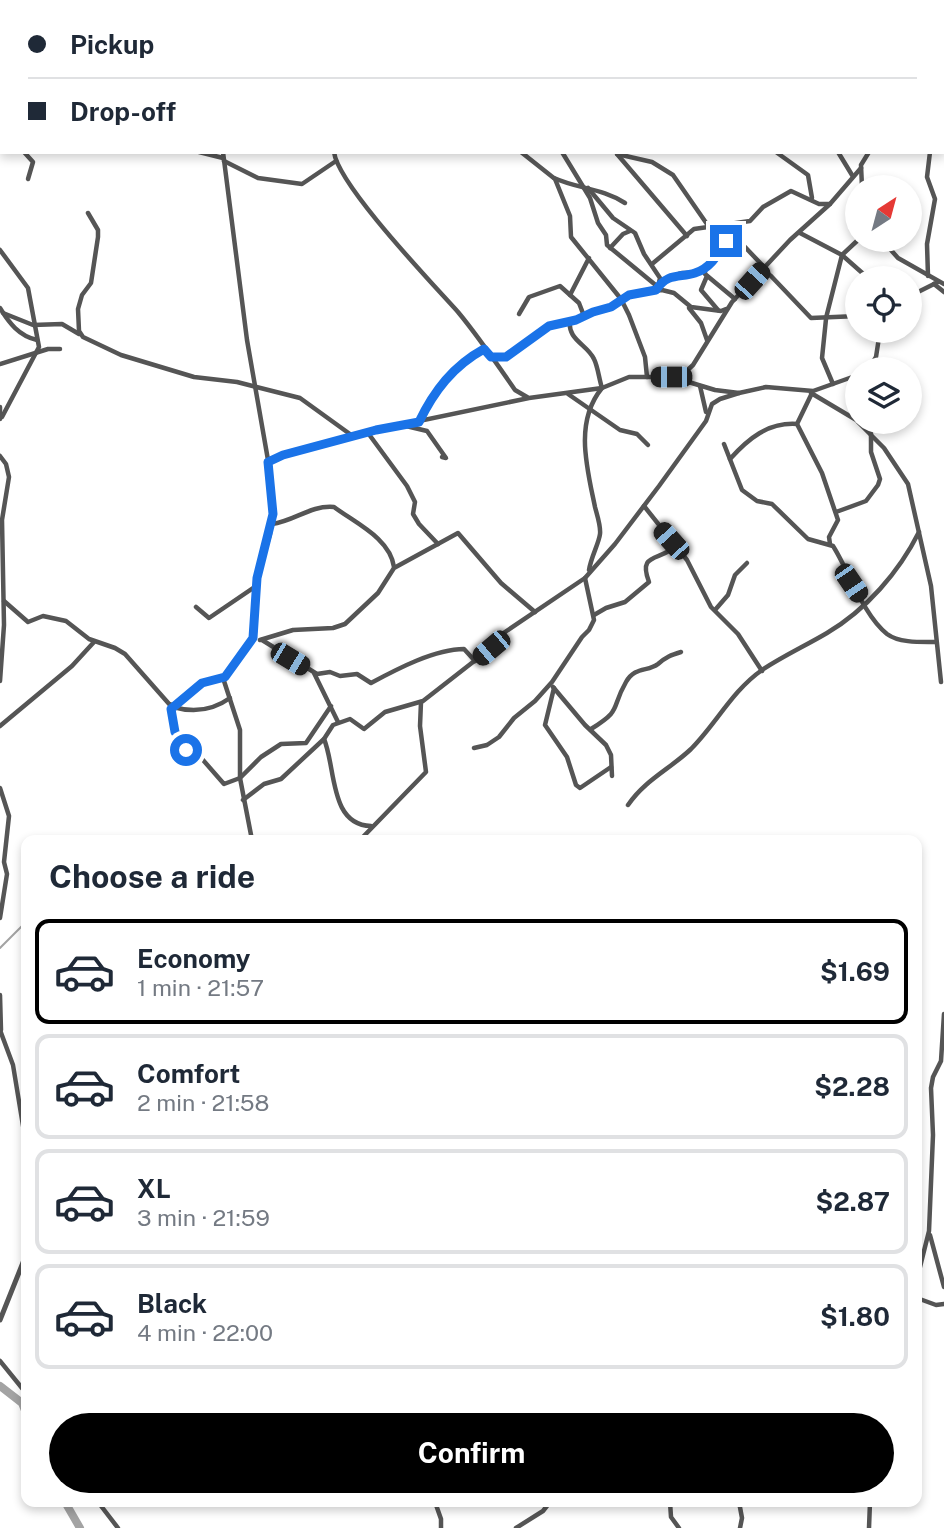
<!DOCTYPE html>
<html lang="en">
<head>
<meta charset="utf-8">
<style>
	:root { --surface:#fff; --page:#f6f6f7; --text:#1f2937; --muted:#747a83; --line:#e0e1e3; --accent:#000 }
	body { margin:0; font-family:"Public Sans",sans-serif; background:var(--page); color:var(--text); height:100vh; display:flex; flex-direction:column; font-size:26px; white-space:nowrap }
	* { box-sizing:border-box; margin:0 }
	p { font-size:23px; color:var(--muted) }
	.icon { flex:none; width:38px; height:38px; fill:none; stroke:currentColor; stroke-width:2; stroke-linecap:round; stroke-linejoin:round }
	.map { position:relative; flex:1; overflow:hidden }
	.side { position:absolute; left:21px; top:835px; width:901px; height:672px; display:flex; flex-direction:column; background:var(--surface); border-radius:14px; box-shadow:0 4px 10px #0003 }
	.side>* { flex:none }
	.hud { position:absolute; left:0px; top:0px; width:945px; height:154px; box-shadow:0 4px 10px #0003; display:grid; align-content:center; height:154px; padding:0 28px; background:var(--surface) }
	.needle { width:46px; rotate:36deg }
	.fabs { position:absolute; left:845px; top:175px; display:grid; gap:14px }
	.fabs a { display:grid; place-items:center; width:77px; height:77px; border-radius:50%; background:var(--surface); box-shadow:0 4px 10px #0003; font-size:35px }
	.end { position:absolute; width:32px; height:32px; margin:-16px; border:9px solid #1a73e8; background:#fff; box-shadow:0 0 0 4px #fff }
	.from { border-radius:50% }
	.car { position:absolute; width:21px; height:42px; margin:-21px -10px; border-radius:9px; box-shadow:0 0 5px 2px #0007; background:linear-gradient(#222 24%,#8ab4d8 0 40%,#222 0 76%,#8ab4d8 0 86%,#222 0) }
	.hud b { display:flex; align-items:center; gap:24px; height:66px; font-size:26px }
	.hud b+b { border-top:2px solid var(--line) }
	.hud i { width:18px; height:18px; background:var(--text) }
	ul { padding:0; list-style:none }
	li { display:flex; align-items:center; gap:21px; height:105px; margin:0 14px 10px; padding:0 14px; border:4px solid var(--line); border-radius:14px }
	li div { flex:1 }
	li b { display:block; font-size:26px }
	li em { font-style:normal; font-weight:700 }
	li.active { border-color:var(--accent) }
	li>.icon { width:63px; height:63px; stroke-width:1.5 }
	h2 { padding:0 28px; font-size:32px; line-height:84px }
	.primary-button { display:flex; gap:14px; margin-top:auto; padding:14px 28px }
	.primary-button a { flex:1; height:80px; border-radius:42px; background:var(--accent); color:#fff; font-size:28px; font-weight:700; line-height:80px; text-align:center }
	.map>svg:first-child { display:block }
</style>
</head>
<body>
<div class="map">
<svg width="944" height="1528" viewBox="0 0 944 1528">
	<rect width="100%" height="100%" fill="#fff"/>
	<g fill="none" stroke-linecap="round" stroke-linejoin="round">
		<polyline stroke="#a3a3a3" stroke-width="2" points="0,948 22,926 26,926"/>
		<g stroke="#a3a3a3" stroke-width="8">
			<polyline points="0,1386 22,1403 26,1413"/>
			<polyline points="65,1502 80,1528"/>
		</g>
		<g stroke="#555" stroke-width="4.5">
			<polyline points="205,0 205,2"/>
			<polyline points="213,0 214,2"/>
			<polyline points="332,0 333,2"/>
			<polyline points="596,0 601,2"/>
			<polyline points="625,0 630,2"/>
			<polyline points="765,0 765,2"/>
			<polyline points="895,0 898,2"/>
			<polyline points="499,2 501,0"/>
			<polyline points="618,2 620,0"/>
			<polyline points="886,2 887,0"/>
			<polyline points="943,16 944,16"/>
			<polyline points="0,41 2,42"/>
			<polyline points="943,77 944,77"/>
			<polyline points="943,82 944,81"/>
			<polyline points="0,130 2,131"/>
			<polyline points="24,152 33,162 28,179"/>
			<polyline points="199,152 223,158"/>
			<polyline points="223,152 247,340 268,460 273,514 270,534 257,578 255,632 224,681 240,730 240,778 252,840"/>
			<path d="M334,152c4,33 98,131 124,160 20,24 39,52 57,78l12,7"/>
			<polyline points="521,152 555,179 570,216 571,237 621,299 629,315 645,357 647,377"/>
			<polyline points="562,152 590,198 598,223 606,235 607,245 658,287"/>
			<polyline points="776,152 808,175 812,198"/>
			<polyline points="838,152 852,175"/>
			<polyline points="617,154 652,162 673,175 709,227"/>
			<polyline points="617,154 687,236"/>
			<polyline points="224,161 258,178 302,184 336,161"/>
			<path d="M554,178c24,11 48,10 71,25"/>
			<polyline points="862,187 861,165 869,152"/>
			<polyline points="588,188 613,218 635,233 644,254 660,278 658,287"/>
			<polyline points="88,213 98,230 98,237 91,283 82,295 78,309 79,331 83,337 121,355 194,377 237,382 300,398 354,437"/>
			<polyline points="726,227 764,267"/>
			<polyline points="800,233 842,255 868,278"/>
			<polyline points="882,240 898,258 944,284"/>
			<polyline points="610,248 623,234 630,231"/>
			<polyline points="0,250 28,288 39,347 2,417"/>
			<polyline points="652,264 694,229 750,221 763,207 791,191 819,204 830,204"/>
			<polyline points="705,268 705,274 735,299"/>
			<polyline points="761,270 771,276 811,318 858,316"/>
			<polyline points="707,276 701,290 718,310"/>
			<polyline points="928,276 927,244 935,199 927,177 930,152"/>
			<path d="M661,283c6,-3 14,-9 21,-10 9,-1 14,1 22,-5 14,-9 17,-25 31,-32"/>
			<polyline points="934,284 944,292"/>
			<polyline points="570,295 589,258"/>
			<polyline points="910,296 938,282"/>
			<path d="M0,308c9,15 19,28 37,32"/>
			<polyline points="689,308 701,323 707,340"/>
			<polyline points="3,313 33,325 62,324 79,334"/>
			<polyline points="519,314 529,297 560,286 579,303 584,316"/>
			<polyline points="826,318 842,255 858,240"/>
			<polyline points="826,319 822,358 833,384"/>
			<path d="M570,320c-3,20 17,24 24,39 4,8 5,20 8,29 -28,34 -15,80 -7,119 2,8 6,19 5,27 -1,9 -9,23 -11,36"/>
			<polyline points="491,357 506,357 549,326 576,320 611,307 632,294 662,290 674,293 691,307 721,311 726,309"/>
			<polyline points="0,364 48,349 60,349"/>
			<polyline points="869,369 876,357 880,331"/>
			<polyline points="679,378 693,365 732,302 790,240 830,204 861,168"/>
			<polyline points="700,386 706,412"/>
			<polyline points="811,393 858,421"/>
			<polyline points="812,393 797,424 822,473 838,520 829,537 830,544"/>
			<polyline points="568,394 620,430 637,434 648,445"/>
			<polyline points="0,407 0,419"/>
			<path d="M420,421c14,-31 34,-55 64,-72"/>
			<polyline points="858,422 884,448 908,484 931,586 941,682"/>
			<polyline points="406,426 427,431 446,458 442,457"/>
			<polyline points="368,433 407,486 415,502 413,514 419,524 438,544"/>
			<path d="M724,444l18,46 15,11 15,3 36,35 25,7c16,25 30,69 54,88 12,9 34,8 48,8"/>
			<polyline points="0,456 6,464 9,477 2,520 4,625 0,681"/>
			<path d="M730,459c18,-20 38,-37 67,-35"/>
			<polyline points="268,462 283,455 376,430 529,398 602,388 629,377 672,377 715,390 739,393 766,387 813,391 858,375"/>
			<polyline points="644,506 687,560 711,607 738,634 762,671"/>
			<polyline points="836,512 866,501 878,485 880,479 871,452 871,433"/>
			<path d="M272,524c23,-3 38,-19 62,-17 21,16 56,31 60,60"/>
			<polyline points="4,601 28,622 43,616 66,621 89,639 115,648 125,654 170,705 175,704 202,683 225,677"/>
			<polyline points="196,607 209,618 256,586"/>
			<polyline points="715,610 728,595 735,575 747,563"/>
			<path d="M594,615l12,-7 19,-6 24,-20c-12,-31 13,-20 27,-37"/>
			<polyline points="260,640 293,630 333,628 345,624 378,593 394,568 458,533 501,583 535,612"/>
			<path d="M262,640l55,34 13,-2 10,4 17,-2 14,9c26,-14 64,-34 93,-34l11,12"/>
			<polyline points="314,673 338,722"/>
			<polyline points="553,687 585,725 606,745 611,755 612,776"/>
			<polyline points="554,688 545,725 567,757 576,785 580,788 611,767"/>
			<polyline points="174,705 171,709 175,732 183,747 203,760 224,784 240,778 261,757 281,744 306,743 331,706"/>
			<path d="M173,707c21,6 39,4 57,-9"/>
			<polyline points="0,726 72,666 94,642"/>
			<path d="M591,729c32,-20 19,-19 35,-47 9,-16 22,-10 32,-18 8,-7 13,-9 23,-12"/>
			<path d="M324,739c12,28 5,86 47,87"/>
			<polyline points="474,748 487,745 499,737 514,718 535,701 552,682 582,637 589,630 594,620 585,578"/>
			<polyline points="0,788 9,816 4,862 7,874 0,918"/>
			<polyline points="243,800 264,784 281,779 324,739 333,725 350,719 364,729 385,712 423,701 491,648 505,632 585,578 615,544 659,486 706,421 712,404 720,399 739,393"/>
			<path d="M628,805c17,-25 42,-36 63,-56 25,-25 41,-58 71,-79 21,-14 43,-24 65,-37 39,-23 72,-61 92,-101"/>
			<polyline points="360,840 426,772 420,726 421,702"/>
			<polyline points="0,995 1,1030"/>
			<polyline points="0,1030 13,1065 26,1144"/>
			<polyline points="930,1235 944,1287"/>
			<polyline points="917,1279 929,1231 933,1135 931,1088 933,1077 941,1061 944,1014"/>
			<polyline points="917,1298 936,1305 944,1304"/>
			<polyline points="0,1361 26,1393"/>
			<polyline points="98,1502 118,1528"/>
			<polyline points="435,1502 441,1519 441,1528"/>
			<polyline points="670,1502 671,1517 679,1528"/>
			<polyline points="739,1502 742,1518 740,1528"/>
			<polyline points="516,1528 543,1511 550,1502"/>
			<polyline points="869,1528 870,1502"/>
		</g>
		<polyline stroke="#555" stroke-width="5" points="0,1320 26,1255"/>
	</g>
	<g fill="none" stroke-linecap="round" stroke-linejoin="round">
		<path stroke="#1a73e8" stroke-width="9" d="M186,750l-11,-18 -4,-23 31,-26 23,-6 28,-39 4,-60 16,-64 -5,-52 15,-7 93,-25 43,-8c15,-31 34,-56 65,-73l7,8h15l43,-31 27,-6 17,-8 18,-5 18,-12 27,-5c12,-18 24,-12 39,-17 16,-5 23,-19 31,-32"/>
	</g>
</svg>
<div class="fabs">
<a><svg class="needle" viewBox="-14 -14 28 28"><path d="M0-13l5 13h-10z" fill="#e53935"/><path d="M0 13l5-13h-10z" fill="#747a83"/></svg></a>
<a><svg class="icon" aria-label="locate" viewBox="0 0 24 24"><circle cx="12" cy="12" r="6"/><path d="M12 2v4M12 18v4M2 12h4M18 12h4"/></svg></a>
<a><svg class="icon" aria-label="layers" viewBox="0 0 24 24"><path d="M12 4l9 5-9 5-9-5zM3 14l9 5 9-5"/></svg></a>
</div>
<i class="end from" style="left:186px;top:750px"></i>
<i class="end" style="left:726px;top:241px"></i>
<i class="car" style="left:752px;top:281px;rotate:42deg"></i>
<i class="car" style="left:671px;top:377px;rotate:270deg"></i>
<i class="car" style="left:671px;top:541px;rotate:318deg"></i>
<i class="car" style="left:851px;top:583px;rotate:146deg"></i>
<i class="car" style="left:491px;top:648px;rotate:230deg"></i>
<i class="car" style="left:290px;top:659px;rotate:121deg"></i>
<div class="hud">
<b><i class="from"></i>Pickup</b>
<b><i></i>Drop-off</b>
</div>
<section class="side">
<h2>Choose a ride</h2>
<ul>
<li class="active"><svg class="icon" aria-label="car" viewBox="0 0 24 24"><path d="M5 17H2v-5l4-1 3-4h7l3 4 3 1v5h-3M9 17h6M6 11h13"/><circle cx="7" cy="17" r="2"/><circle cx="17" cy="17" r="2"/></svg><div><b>Economy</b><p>1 min · 21:57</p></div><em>$1.69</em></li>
<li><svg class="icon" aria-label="car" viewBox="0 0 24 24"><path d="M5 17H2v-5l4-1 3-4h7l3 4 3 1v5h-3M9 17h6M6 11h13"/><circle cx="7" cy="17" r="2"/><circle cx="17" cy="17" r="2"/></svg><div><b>Comfort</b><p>2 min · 21:58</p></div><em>$2.28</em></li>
<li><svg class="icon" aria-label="car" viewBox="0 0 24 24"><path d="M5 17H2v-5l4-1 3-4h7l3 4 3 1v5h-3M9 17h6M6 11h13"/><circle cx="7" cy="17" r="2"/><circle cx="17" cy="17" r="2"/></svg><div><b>XL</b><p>3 min · 21:59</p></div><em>$2.87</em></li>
<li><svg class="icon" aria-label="car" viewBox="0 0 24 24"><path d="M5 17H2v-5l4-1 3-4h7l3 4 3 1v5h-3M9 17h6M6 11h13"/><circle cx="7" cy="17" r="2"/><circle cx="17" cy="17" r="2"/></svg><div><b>Black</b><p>4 min · 22:00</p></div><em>$1.80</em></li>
</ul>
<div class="primary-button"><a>Confirm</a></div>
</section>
</div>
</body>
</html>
